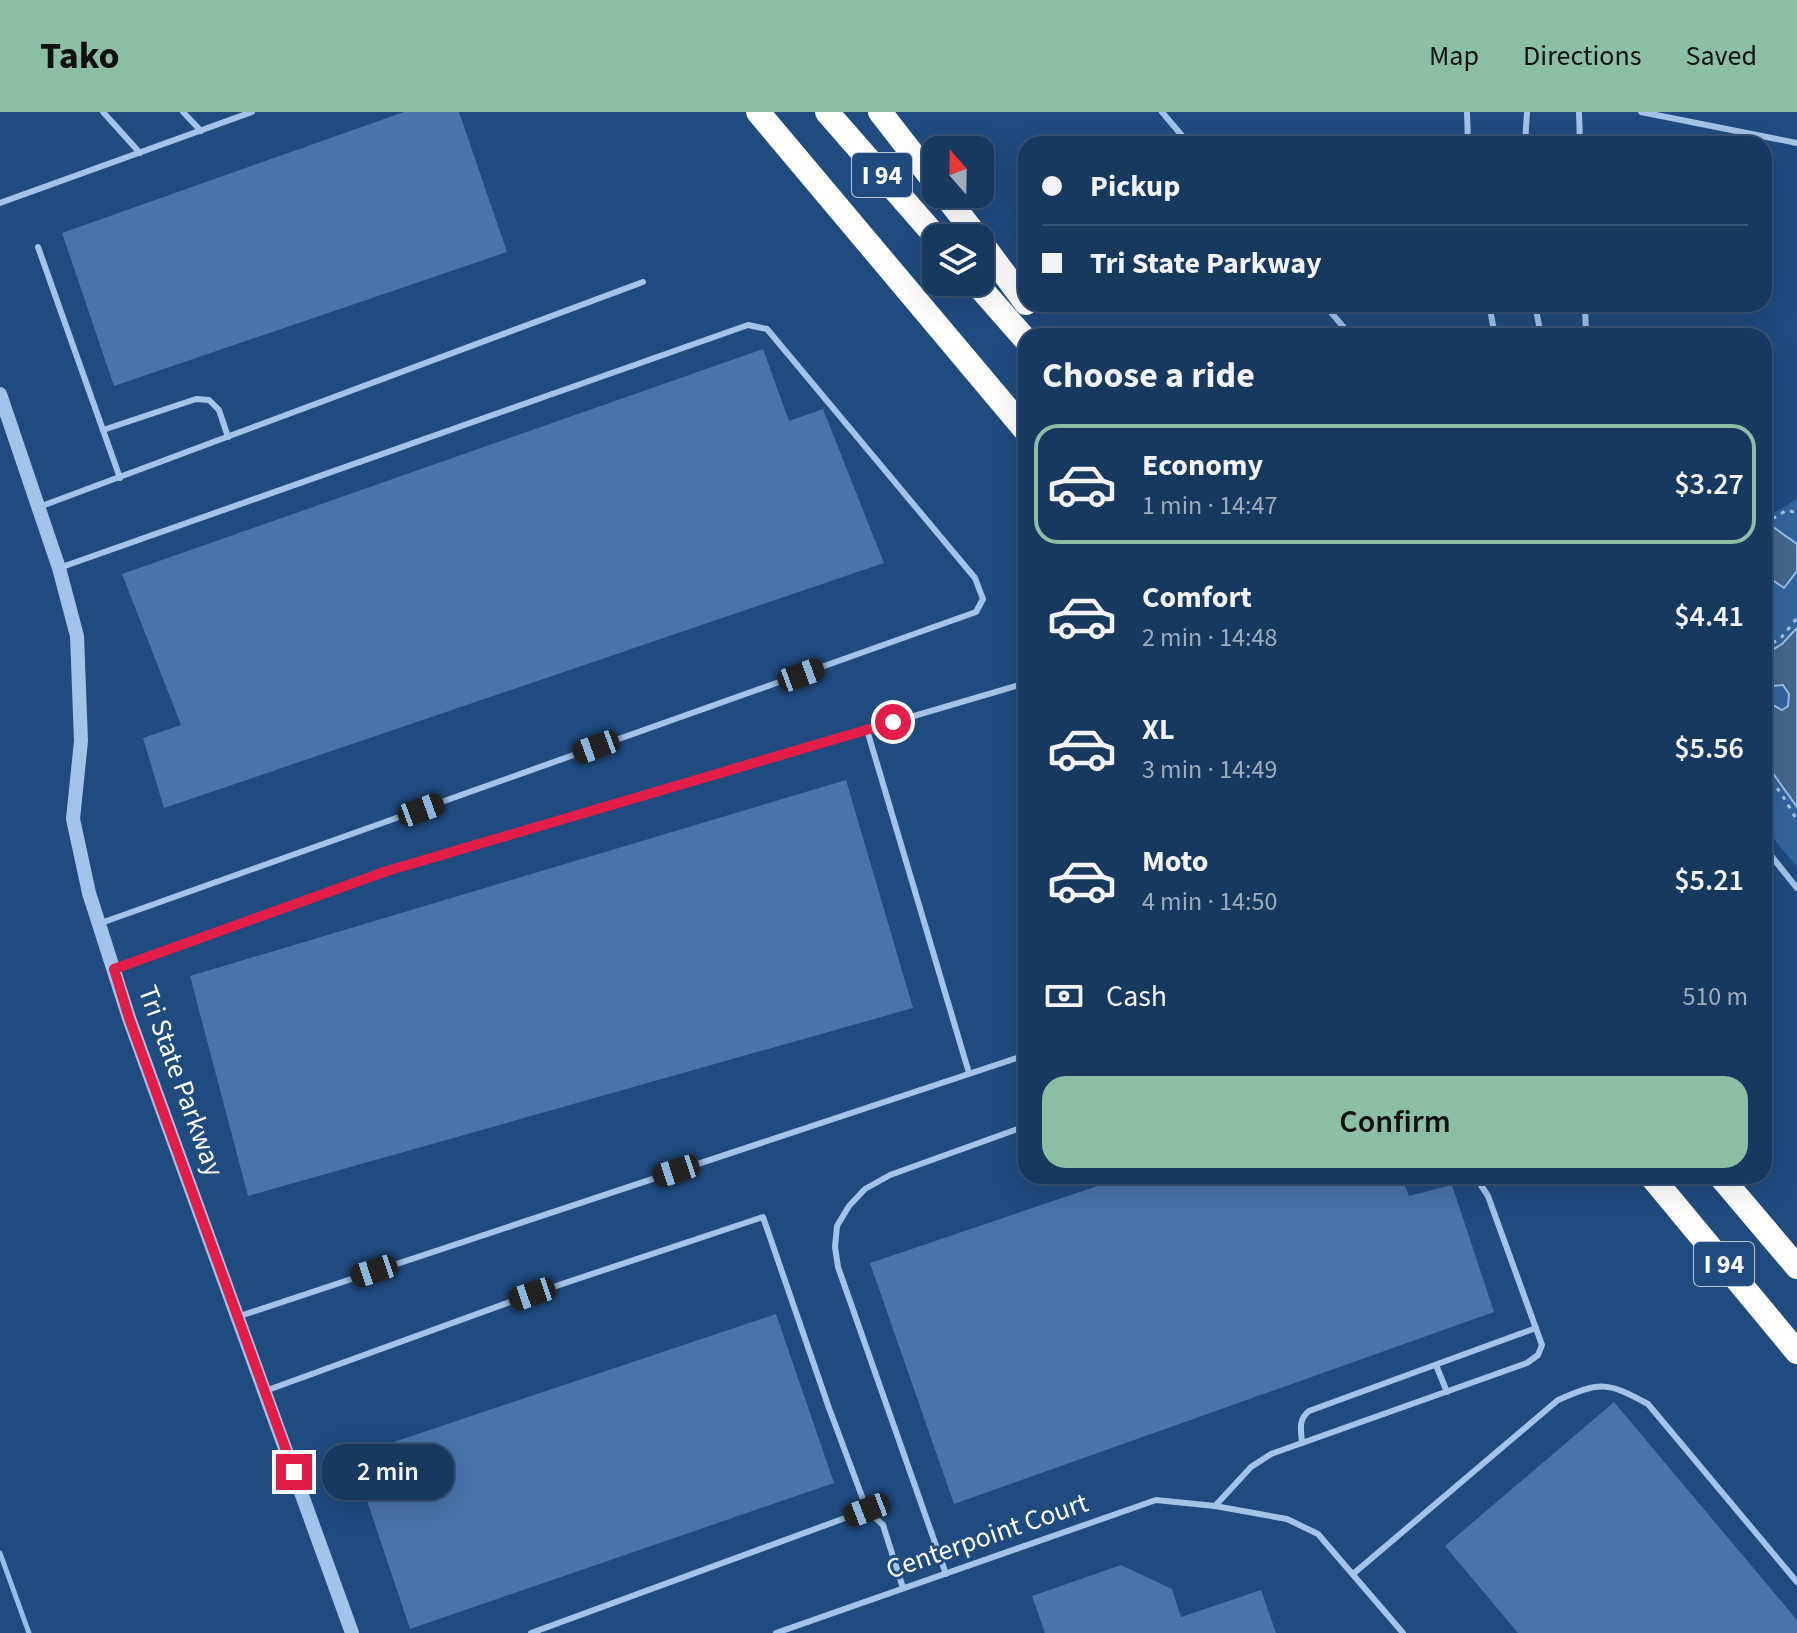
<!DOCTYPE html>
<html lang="en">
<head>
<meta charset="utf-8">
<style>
	:root { --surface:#17385f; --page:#203f65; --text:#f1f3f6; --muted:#9eacbd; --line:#365274; --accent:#8abfa5 }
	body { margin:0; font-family:"Source Sans 3",sans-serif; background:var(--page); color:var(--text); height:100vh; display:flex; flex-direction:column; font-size:30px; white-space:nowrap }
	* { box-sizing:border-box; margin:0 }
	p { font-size:26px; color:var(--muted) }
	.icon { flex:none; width:44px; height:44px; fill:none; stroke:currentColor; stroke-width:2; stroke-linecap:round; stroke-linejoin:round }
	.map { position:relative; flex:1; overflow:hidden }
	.panel { position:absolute; left:1018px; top:216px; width:754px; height:856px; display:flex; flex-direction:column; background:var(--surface); border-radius:24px; box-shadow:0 8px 32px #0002,0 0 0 2px var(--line) }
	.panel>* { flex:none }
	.banner { position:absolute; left:1018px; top:24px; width:754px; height:176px; border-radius:24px; box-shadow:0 8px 32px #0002,0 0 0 2px var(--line); display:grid; align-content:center; height:176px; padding:0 24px; background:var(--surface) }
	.needle { width:52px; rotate:340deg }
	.fabs { position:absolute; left:922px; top:24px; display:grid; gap:16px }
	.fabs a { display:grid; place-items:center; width:72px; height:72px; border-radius:16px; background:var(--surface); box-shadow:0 8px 32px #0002,0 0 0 2px var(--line); font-size:40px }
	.end { position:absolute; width:36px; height:36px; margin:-18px; border:10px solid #e11d48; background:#fff; box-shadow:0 0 0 4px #fff }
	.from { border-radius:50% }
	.bubble { position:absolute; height:56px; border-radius:24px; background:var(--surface); box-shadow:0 8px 32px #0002,0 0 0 2px var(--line); font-size:26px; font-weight:600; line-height:56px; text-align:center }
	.car { position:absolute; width:24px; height:48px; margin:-24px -12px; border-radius:10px; box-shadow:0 0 6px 2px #0007; background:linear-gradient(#222 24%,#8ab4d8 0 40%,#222 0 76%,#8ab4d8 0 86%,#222 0) }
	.banner b { display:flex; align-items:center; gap:28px; height:76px; font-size:30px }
	.banner b+b { border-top:2px solid var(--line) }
	.banner i { width:20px; height:20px; background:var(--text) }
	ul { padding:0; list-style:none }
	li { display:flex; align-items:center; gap:24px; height:120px; margin:0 16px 12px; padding:0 8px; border:4px solid transparent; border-radius:24px }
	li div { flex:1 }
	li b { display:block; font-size:30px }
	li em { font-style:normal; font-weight:600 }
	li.selected { border-color:var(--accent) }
	li>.icon { width:72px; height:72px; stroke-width:1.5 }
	h2 { padding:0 24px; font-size:36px; line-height:96px }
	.pay { display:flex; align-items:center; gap:20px; height:88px; padding:0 24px; font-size:30px }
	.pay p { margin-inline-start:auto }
	.action { display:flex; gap:16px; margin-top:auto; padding:16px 24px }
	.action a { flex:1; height:92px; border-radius:24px; background:var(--accent); color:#111; font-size:32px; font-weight:600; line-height:92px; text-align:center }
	header { display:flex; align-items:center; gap:48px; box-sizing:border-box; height:112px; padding:0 40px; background:var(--accent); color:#111 }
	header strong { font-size:38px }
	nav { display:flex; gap:44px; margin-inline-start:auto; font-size:28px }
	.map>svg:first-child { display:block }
</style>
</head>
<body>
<header>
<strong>Tako</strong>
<nav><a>Map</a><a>Directions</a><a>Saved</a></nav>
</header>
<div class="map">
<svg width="1797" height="1521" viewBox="0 0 1797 1521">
	<rect width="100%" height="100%" fill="#1f4b7f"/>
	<polygon fill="#32649d" points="1797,387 1797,755 1764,715 1764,407"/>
	<g fill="#46668c" stroke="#97bee9" stroke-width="2">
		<polygon points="1769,412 1797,432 1797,459 1784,476 1764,462 1764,419"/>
		<polygon points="1797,516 1797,695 1764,649 1764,588 1782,598 1788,594 1789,582 1783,573 1764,575 1764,543 1782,532"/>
	</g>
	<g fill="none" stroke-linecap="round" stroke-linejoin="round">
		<polyline stroke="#97bee9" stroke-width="5" points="0,1441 29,1521"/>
	</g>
	<g fill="#4874a8">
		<polygon points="404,0 459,0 507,140 114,274 62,121"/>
		<polygon points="763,237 789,309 823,297 884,451 164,696 143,626 181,613 122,462"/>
		<polygon points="846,668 913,896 248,1084 190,864"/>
		<polygon points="1127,1064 1401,1064 1409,1084 1452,1073 1494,1200 954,1392 870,1151"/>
		<polygon points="776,1202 834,1371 410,1517 352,1344"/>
		<polygon points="1614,1290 1797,1508 1797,1521 1518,1521 1445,1434"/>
		<polygon points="1121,1453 1172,1477 1181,1505 1261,1478 1276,1521 1045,1521 1032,1484"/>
	</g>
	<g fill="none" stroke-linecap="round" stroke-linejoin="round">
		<g stroke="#a3c3e8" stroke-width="3" stroke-dasharray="4 6" stroke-linecap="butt">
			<polyline points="1764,412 1787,398 1797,401"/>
			<polyline points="1764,536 1781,526 1797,506"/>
			<polyline points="1764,661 1781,681 1797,708"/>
		</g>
		<g stroke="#a3c3e8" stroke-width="6">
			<polyline points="103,0 140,41"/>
			<polyline points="183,0 201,19"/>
			<polyline points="1162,0 1189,32"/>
			<polyline points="1467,0 1468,32"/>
			<polyline points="1579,0 1580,32"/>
			<polyline points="1641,0 1797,31"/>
			<polyline points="1525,32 1527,0"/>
			<polyline points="0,91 252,0"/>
			<polyline points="38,135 120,366"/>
			<polyline points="1324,192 1351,224"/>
			<polyline points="1489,192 1495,224"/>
			<polyline points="1535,192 1541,224"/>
			<polyline points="1585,192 1586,224"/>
			<polyline points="103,318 196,287 209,288 219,298 228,325"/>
			<polyline points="39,395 643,170"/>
			<polyline points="59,456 748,213 767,217 975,466 983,487 976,500 101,811"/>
			<polyline points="867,618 969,961"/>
			<polyline points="1764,735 1797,776"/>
			<polyline points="114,857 387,759 1026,571"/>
			<polyline points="240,1204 1026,943"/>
			<polyline points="1436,1253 1447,1280"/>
			<polyline points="265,1279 532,1182 763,1105 829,1296 867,1398 883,1413 903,1476"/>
			<path d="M1302,1331c-1,-14 -4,-23 7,-32l227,-83"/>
			<polyline points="1215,1394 1251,1355 1271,1342 1527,1251 1538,1243 1542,1233 1488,1084 1475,1064"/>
			<polyline points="946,1462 838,1155 835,1135 837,1114 849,1094 865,1077 890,1063 1026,1014"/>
			<path d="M1353,1462l205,-174c42,-19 50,-18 90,4l149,178"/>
			<polyline points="531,1521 867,1398"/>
			<polyline points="776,1521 1156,1388 1215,1394 1287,1407 1318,1422 1403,1521"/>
		</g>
		<polyline stroke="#a3c3e8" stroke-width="14" points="0,282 59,456 77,524 81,629 73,707 89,781 129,906 352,1521"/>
		<g stroke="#fff" stroke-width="24">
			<polyline points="758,0 1026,319"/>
			<polyline points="827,0 937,126"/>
			<polyline points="880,0 936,72"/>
			<polyline points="944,82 978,126"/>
			<polyline points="980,129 1026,191"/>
			<polyline points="975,170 1026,228"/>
			<polyline points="1651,1064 1797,1240"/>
			<polyline points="1720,1064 1797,1155"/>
		</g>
	</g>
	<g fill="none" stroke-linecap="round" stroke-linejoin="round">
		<polyline stroke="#e11d48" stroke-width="10" points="294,1360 129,906 114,857 387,759 893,610"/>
	</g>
	<g text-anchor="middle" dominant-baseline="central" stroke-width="6" stroke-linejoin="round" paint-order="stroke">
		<g fill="#1f4b7f" stroke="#bcc9d9" stroke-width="2">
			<rect x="852" y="41" width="60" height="44" rx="6"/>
			<rect x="1694" y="1130" width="60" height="44" rx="6"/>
		</g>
		<g font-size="26" font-weight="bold" fill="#fff">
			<text x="882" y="63">I 94</text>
			<text x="1724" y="1152">I 94</text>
		</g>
		<g font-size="28" fill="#fff" stroke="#1f4b7f">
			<text transform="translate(181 969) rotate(70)">Tri State Parkway</text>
			<text transform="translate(987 1424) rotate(-19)">Centerpoint Court</text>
		</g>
	</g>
</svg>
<div class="fabs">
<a><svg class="needle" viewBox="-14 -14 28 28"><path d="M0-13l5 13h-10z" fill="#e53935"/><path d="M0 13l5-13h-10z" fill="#9eacbd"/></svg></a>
<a><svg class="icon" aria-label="layers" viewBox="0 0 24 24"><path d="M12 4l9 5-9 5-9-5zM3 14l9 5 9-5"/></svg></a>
</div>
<i class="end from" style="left:893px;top:610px"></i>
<i class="end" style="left:294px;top:1360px"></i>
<div class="bubble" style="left:322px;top:1332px;width:132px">2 min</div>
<i class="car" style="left:801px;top:563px;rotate:70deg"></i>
<i class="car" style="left:596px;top:635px;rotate:250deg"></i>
<i class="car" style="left:421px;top:698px;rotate:70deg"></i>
<i class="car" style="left:676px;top:1059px;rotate:252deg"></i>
<i class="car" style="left:374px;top:1159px;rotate:252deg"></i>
<i class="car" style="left:532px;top:1182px;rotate:251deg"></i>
<i class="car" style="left:867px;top:1398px;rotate:249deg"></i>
<div class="banner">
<b><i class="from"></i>Pickup</b>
<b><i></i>Tri State Parkway</b>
</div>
<section class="panel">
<h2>Choose a ride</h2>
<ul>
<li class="selected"><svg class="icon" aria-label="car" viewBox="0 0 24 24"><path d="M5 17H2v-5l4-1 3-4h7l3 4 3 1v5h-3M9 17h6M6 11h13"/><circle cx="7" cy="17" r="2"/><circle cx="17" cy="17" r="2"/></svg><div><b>Economy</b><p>1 min · 14:47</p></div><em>$3.27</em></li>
<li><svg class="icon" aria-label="car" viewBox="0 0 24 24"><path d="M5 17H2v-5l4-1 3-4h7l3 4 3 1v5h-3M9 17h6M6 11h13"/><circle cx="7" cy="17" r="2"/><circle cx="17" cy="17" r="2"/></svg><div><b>Comfort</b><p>2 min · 14:48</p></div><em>$4.41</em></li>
<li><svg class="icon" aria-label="car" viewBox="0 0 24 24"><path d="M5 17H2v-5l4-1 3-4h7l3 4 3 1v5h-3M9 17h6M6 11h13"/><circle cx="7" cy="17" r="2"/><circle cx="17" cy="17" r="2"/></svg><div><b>XL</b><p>3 min · 14:49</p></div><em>$5.56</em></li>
<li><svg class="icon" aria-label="car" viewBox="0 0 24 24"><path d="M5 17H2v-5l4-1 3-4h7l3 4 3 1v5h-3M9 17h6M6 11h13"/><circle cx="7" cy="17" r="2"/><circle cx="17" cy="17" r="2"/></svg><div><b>Moto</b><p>4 min · 14:50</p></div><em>$5.21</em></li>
</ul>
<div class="pay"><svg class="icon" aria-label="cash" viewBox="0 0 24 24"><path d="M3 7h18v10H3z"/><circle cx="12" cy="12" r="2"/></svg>Cash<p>510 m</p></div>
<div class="action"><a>Confirm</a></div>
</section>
</div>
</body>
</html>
